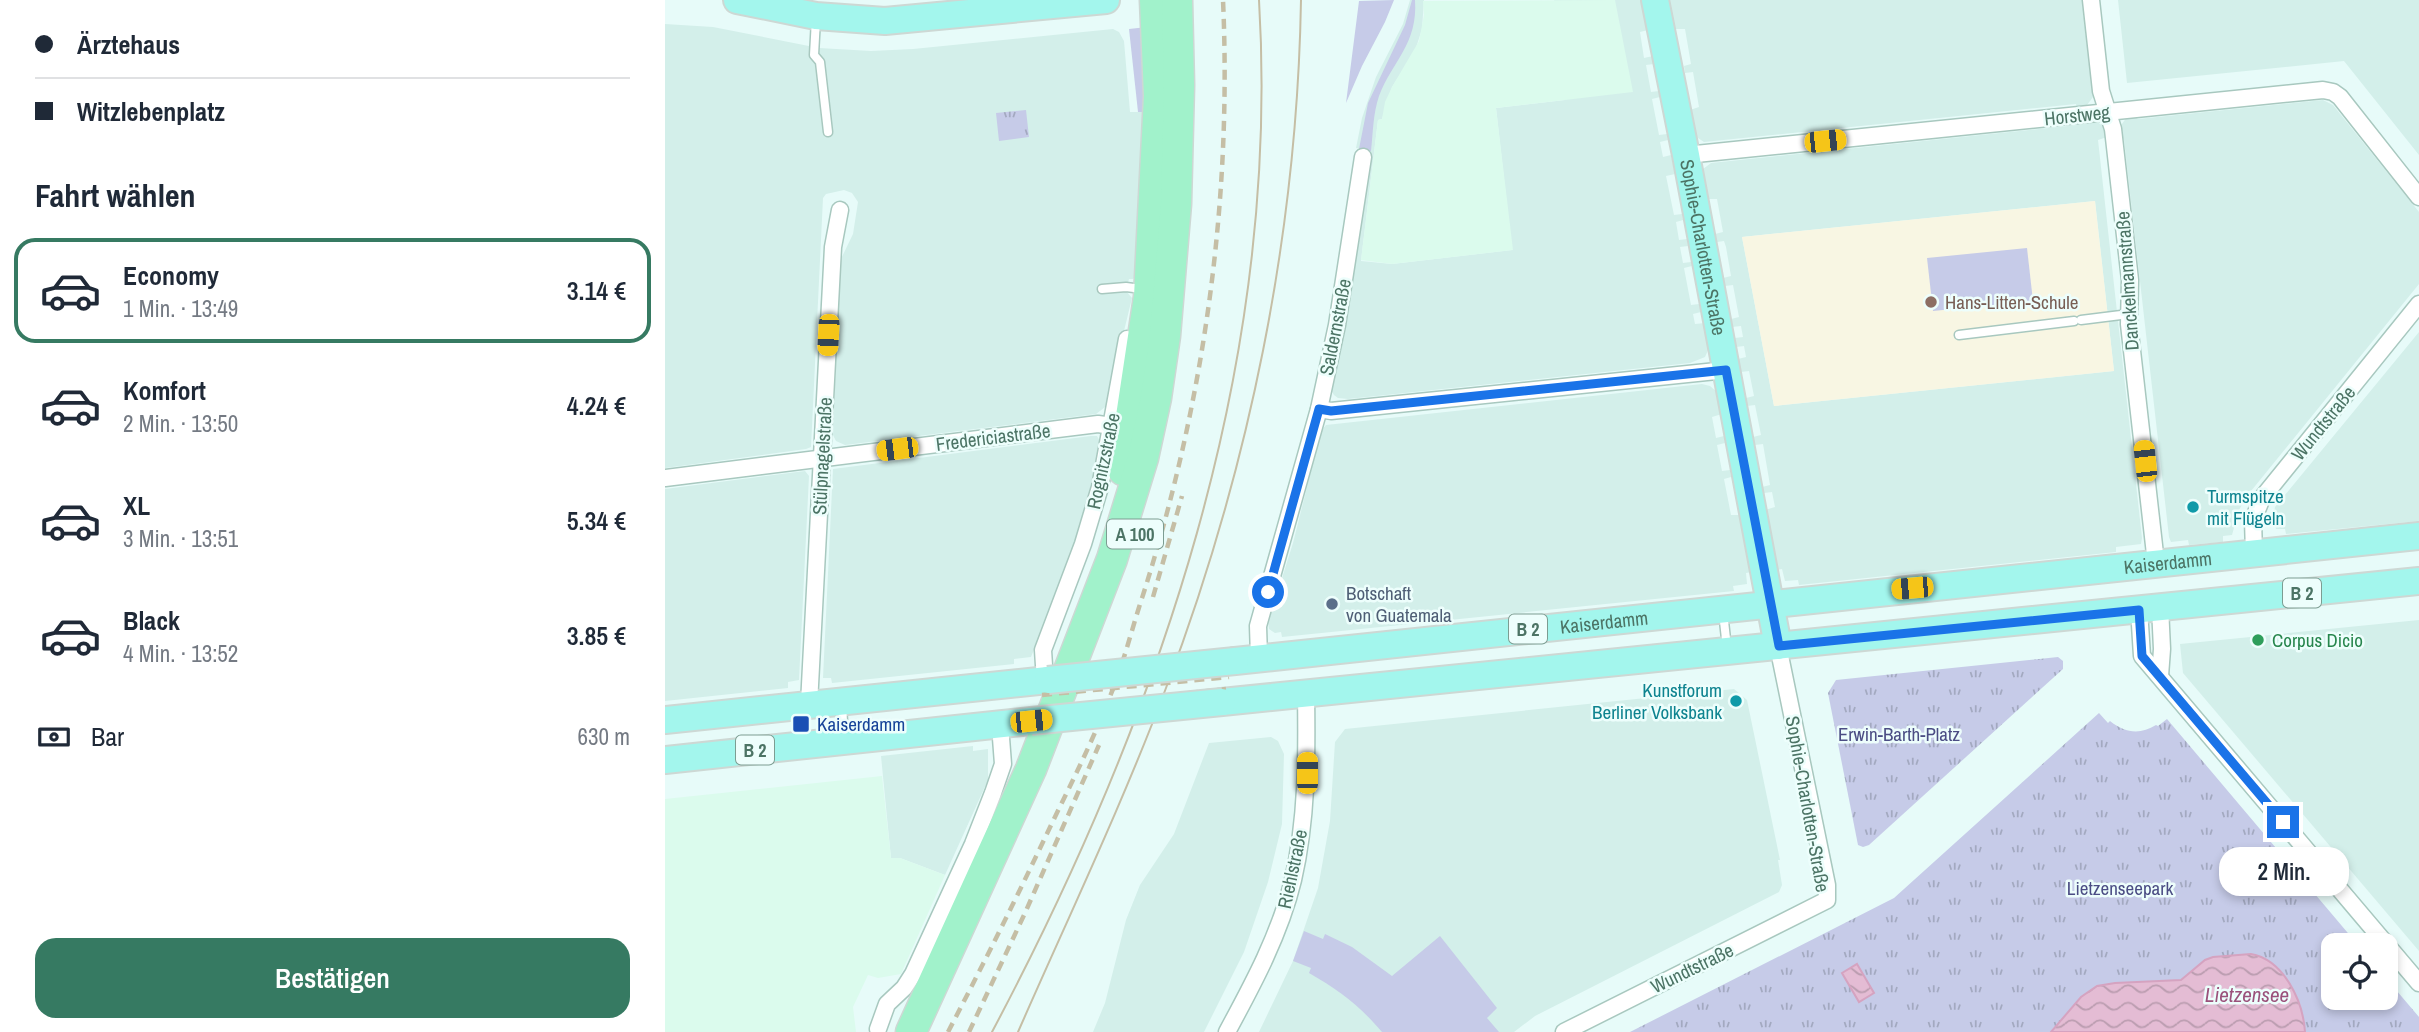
<!DOCTYPE html>
<html lang="de">
<head>
<meta charset="utf-8">
<style>
	:root { --surface:#fff; --page:#f6f6f7; --text:#1f2937; --muted:#747a83; --line:#e0e1e3; --accent:#367a62 }
	body { margin:0; font-family:"Archivo Narrow",sans-serif; background:var(--page); color:var(--text); height:100vh; display:flex; flex-direction:column; font-size:26px; white-space:nowrap }
	* { box-sizing:border-box; margin:0 }
	p { font-size:23px; color:var(--muted) }
	.icon { flex:none; width:38px; height:38px; fill:none; stroke:currentColor; stroke-width:2; stroke-linecap:round; stroke-linejoin:round }
	.map { position:relative; flex:1; overflow:hidden }
	.sheet { display:flex; flex-direction:column; background:var(--surface); width:665px }
	.sheet>* { flex:none }
	.banner { display:grid; align-content:center; height:154px; padding:0 35px; background:var(--surface) }
	.tools { position:absolute; left:1656px; top:933px; display:grid; gap:14px }
	.tools a { display:grid; place-items:center; width:77px; height:77px; border-radius:14px; background:var(--surface); box-shadow:0 4px 10px #0003; font-size:35px }
	.end { position:absolute; width:32px; height:32px; margin:-16px; border:9px solid #1a73e8; background:#fff; box-shadow:0 0 0 4px #fff }
	.from { border-radius:50% }
	.bubble { position:absolute; height:49px; border-radius:21px; background:var(--surface); box-shadow:0 4px 10px #0003; font-size:23px; font-weight:600; line-height:49px; text-align:center }
	.car { position:absolute; width:21px; height:42px; margin:-21px -10px; border-radius:9px; box-shadow:0 0 5px 2px #0007; background:linear-gradient(#f5c518 24%,#345 0 40%,#f5c518 0 76%,#345 0 86%,#f5c518 0) }
	.banner b { display:flex; align-items:center; gap:24px; height:66px; font-size:26px }
	.banner b+b { border-top:2px solid var(--line) }
	.banner i { width:18px; height:18px; background:var(--text) }
	ul { padding:0; list-style:none }
	li { display:flex; align-items:center; gap:21px; height:105px; margin:0 14px 10px; padding:0 21px; border:4px solid transparent; border-radius:21px }
	li div { flex:1 }
	li b { display:block; font-size:26px }
	li em { font-style:normal; font-weight:600 }
	li.active { border-color:var(--accent) }
	li>.icon { width:63px; height:63px; stroke-width:1.5 }
	h2 { padding:0 35px; font-size:32px; line-height:84px }
	.pay { display:flex; align-items:center; gap:18px; height:77px; padding:0 35px; font-size:26px }
	.pay p { margin-inline-start:auto }
	.action { display:flex; gap:14px; margin-top:auto; padding:14px 35px }
	.action a { flex:1; height:80px; border-radius:21px; background:var(--accent); color:#fff; font-size:28px; font-weight:600; line-height:80px; text-align:center }
	main { display:flex; flex:1; min-height:0 }
	.map>svg:first-child { display:block }
</style>
</head>
<body>
<main>
<section class="sheet">
<div class="banner">
<b><i class="from"></i>Ärztehaus</b>
<b><i></i>Witzlebenplatz</b>
</div>
<h2>Fahrt wählen</h2>
<ul>
<li class="active"><svg class="icon" aria-label="car" viewBox="0 0 24 24"><path d="M5 17H2v-5l4-1 3-4h7l3 4 3 1v5h-3M9 17h6M6 11h13"/><circle cx="7" cy="17" r="2"/><circle cx="17" cy="17" r="2"/></svg><div><b>Economy</b><p>1 Min. · 13:49</p></div><em>3.14 €</em></li>
<li><svg class="icon" aria-label="car" viewBox="0 0 24 24"><path d="M5 17H2v-5l4-1 3-4h7l3 4 3 1v5h-3M9 17h6M6 11h13"/><circle cx="7" cy="17" r="2"/><circle cx="17" cy="17" r="2"/></svg><div><b>Komfort</b><p>2 Min. · 13:50</p></div><em>4.24 €</em></li>
<li><svg class="icon" aria-label="car" viewBox="0 0 24 24"><path d="M5 17H2v-5l4-1 3-4h7l3 4 3 1v5h-3M9 17h6M6 11h13"/><circle cx="7" cy="17" r="2"/><circle cx="17" cy="17" r="2"/></svg><div><b>XL</b><p>3 Min. · 13:51</p></div><em>5.34 €</em></li>
<li><svg class="icon" aria-label="car" viewBox="0 0 24 24"><path d="M5 17H2v-5l4-1 3-4h7l3 4 3 1v5h-3M9 17h6M6 11h13"/><circle cx="7" cy="17" r="2"/><circle cx="17" cy="17" r="2"/></svg><div><b>Black</b><p>4 Min. · 13:52</p></div><em>3.85 €</em></li>
</ul>
<div class="pay"><svg class="icon" aria-label="cash" viewBox="0 0 24 24"><path d="M3 7h18v10H3z"/><circle cx="12" cy="12" r="2"/></svg>Bar<p>630 m</p></div>
<div class="action"><a>Bestätigen</a></div>
</section>
<div class="map">
<svg width="1754" height="1032" viewBox="0 0 1754 1032">
	<defs>
		<pattern id="park-tufts" width="24" height="20" patternUnits="userSpaceOnUse" patternTransform="scale(1.75)"><rect width="24" height="20" fill="#c6cbe8"/><path d="M3 7l-1-3M5 7V3M7 7l1-3M15 17l-1-3M17 17v-4M19 17l1-3" fill="none" stroke="#a3a9c0"/></pattern>
		<pattern id="water-waves" width="16" height="10" patternUnits="userSpaceOnUse" patternTransform="scale(1.75)"><rect width="16" height="10" fill="#e4bcd4"/><path d="M0 5q4-4 8 0t8 0" fill="none" stroke="#bb9db0"/></pattern>
	</defs>
	<rect width="100%" height="100%" fill="#e7fbf9"/>
	<g fill="#d3efea" fill-rule="evenodd">
		<polygon points="745,0 759,0 757,29 750,51 727,87 717,119 713,120 696,261 727,264 847,250 831,108 900,100 889,0 979,0 983,30 975,32 979,58 988,56 989,64 981,65 986,92 994,91 995,97 987,99 994,135 1002,134 1003,140 995,142 998,157 1006,155 1010,174 1001,176 1009,215 1017,214 1018,220 1011,222 1014,240 1022,239 1023,246 1015,247 1018,263 1026,262 1027,266 1019,268 1026,305 1034,304 1036,312 1028,314 1030,324 1040,323 1044,348 1040,357 1025,363 683,399 673,398 669,395 666,390 667,383 683,306 706,151 691,148 697,118 711,77 738,24"/>
		<polygon points="1004,0 1417,0 1426,83 1428,86 1428,97 1422,105 1416,107 1412,108 1411,104 1039,142 1030,136 1025,110 1034,107 1028,72 1020,73 1019,66 1026,64 1020,29 1009,29"/>
		<polygon points="1453,0 1754,0 1754,155 1679,61 1462,83"/>
		<polygon points="0,24 48,27 154,48 206,51 248,49 448,29 454,32 459,41 465,112 483,112 472,275 468,279 464,279 461,291 467,298 451,364 444,404 431,414 180,445 171,441 168,435 175,261 188,234 193,202 187,193 179,190 161,194 158,198 146,447 141,449 0,468"/>
		<polygon points="1658,100 1668,105 1754,212 1754,284 1582,496 1574,510 1567,535 1558,536 1558,542 1524,545 1523,540 1506,542 1504,537 1459,140 1454,136 1454,128 1462,117 1467,115 1473,119"/>
		<path d="M1430,120l10,8 2,9 -9,3 44,398 -1,6 -25,3v5l-317,33 -1,-5 -13,1 -3,-12 -6,1 -11,-60 10,-3 -3,-15 -8,1 -2,-6 8,-2 -7,-41 -8,1 -2,-8 8,-2 -6,-30 -8,1 -1,-8 8,-2 -5,-25 -8,1 -3,-13 8,-2 -2,-11 -8,1 -1,-9 8,-1 -2,-11 -9,1 -1,-8 8,-2 -6,-32 -8,1 -2,-8 8,-2 -5,-29 -2,-6 -7,1 -2,-8 8,-2 -6,-33h-11l-3,-30 8,-6 366,-38 1,-4zM1430,201l19,170 -340,35 -32,-169z"/>
		<polygon points="1754,332 1754,521 1621,534 1620,529 1611,529 1608,517 1610,507"/>
		<polygon points="1037,384 1045,386 1052,392 1054,398 1057,414 1047,417 1051,438 1059,436 1060,443 1052,445 1057,471 1065,470 1066,477 1059,479 1066,515 1076,515 1087,572 1081,573 1082,584 1068,586 1069,591 617,637 616,632 610,633 604,629 603,623 628,543 656,431 661,425"/>
		<polygon points="426,436 432,436 436,443 416,525 407,556 366,657 349,659 349,664 167,683 166,678 158,678 168,469"/>
		<polygon points="140,471 144,476 134,680 123,682 123,688 0,701 0,489"/>
		<polygon points="1754,620 1754,951 1518,673 1515,644"/>
		<polygon points="1069,689 1082,700 1115,860 1113,860 1117,885 1114,892 870,1016 849,1032 594,1032 628,961 653,888 665,821 670,742 680,729"/>
		<polygon points="606,737 613,741 619,754 617,824 603,882 579,952 539,1032 428,1032 440,1003 461,920 475,885 509,834 544,743"/>
		<polygon points="308,746 308,751 323,749 323,780 280,875 235,858 226,858 216,756"/>
	</g>
	<g fill="#dbfbed">
		<polygon points="950,0 968,92 831,108 848,250 727,264 696,260 713,120 717,119 720,102 727,87 754,41 759,15 758,1"/>
		<polygon points="217,776 226,858 235,858 280,875 236,974 213,978 203,975 188,1007 191,1032 0,1032 0,799"/>
	</g>
	<polygon fill="#f8f6e3" points="1430,201 1449,371 1109,406 1077,237"/>
	<g fill="#c6cbe8">
		<polygon points="729,0 720,22 697,66 681,103 694,1"/>
		<path d="M747,0h3c3,44 -22,60 -36,96 -6,18 -6,36 -8,55l-12,-2 9,-46 37,-78z"/>
		<polygon points="482,27 483,112 473,112 464,29"/>
		<polygon points="1362,248 1368,301 1268,311 1262,258"/>
		<path d="M639,931l19,8 2,-5 27,13 40,29 48,-40 57,72 -10,10 12,14h-117c-23,-27 -43,-42 -73,-59l2,-5 -18,-7z"/>
	</g>
	<g fill="url(#park-tufts)">
		<polygon points="361,110 364,137 334,141 331,113"/>
		<polygon points="1393,657 1398,661 1398,669 1204,845 1198,847 1193,845 1163,693 1171,680"/>
		<path d="M1434,713l9,10 2,-2c15,12 30,14 46,4l2,1 9,-7 191,226h-25v53h52v-21l34,40v15h-789l264,-134z"/>
	</g>
	<g fill="url(#water-waves)" stroke="#d5a3c0" stroke-width="2">
		<path d="M1586,954c33,6 52,47 54,78h-254l30,-35 16,-11 18,-3 66,-3 24,-20 8,-3z"/>
		<polygon points="1192,964 1209,993 1194,1002 1177,973"/>
	</g>
	<g fill="none" stroke-linecap="round" stroke-linejoin="round">
		<g stroke="#a8c8bf" stroke-width="11">
			<g id="service">
				<polyline points="151,19 149,55 155,62 163,132"/>
				<polyline points="437,289 461,287 477,289"/>
				<polyline points="1416,320 1464,314"/>
				<polyline points="1294,335 1409,321"/>
				<polyline points="1058,612 1062,648"/>
				<polyline points="177,705 179,738"/>
			</g>
		</g>
		<g stroke="#a8c8bf" stroke-width="19">
			<g id="minor">
				<polyline points="1426,0 1436,91 1448,129 1465,280 1464,324 1491,563"/>
				<polyline points="1021,155 1658,90 1668,92 1675,97 1754,197"/>
				<polyline points="654,409 666,411 1061,370"/>
				<polyline points="0,478 433,424 447,426"/>
				<polyline points="1589,553 1588,520 1597,498 1754,304"/>
				<polyline points="1495,607 1497,649 1495,676"/>
				<polyline points="1474,609 1477,656 1754,983"/>
				<polyline points="594,657 593,626 654,409 672,325 698,157"/>
				<polyline points="380,681 378,650 418,544 435,487 462,339"/>
				<polyline points="144,704 168,247 175,210"/>
				<polyline points="213,1029 222,1004 239,988 248,974 308,844 328,793 338,764 335,725"/>
				<path d="M562,1032c26,-48 53,-98 66,-152 14,-61 14,-123 13,-186"/>
				<polyline points="899,1032 1162,900 1162,885 1113,646"/>
			</g>
		</g>
		<g stroke="#cdd8d4" stroke-width="30">
			<g id="primary">
				<polyline points="72,0 151,16 220,21 441,0"/>
				<path id="s1" d="M990,0l31,155 92,491"/>
				<path id="s2" d="M570,661l1184,-125"/>
				<polyline points="557,702 1754,581"/>
				<polyline points="0,720 383,680"/>
				<polyline points="0,760 366,721"/>
			</g>
		</g>
		<g stroke="#cdd8d4" stroke-width="33">
			<g id="motorway">
				<polyline points="458,470 484,297 494,96 490,0"/>
				<polyline points="246,1032 366,769 447,559 478,458 491,398 500,336 511,204 514,85 512,0"/>
			</g>
		</g>
		<use href="#service" stroke="#fff" stroke-width="8"/>
		<use href="#minor" stroke="#fff" stroke-width="16"/>
		<use href="#primary" stroke="#a3f6ed" stroke-width="26"/>
		<use href="#motorway" stroke="#a1f2cb" stroke-width="30"/>
		<g stroke="#c5bea5" stroke-width="2">
			<path d="M327,1032c168,-317 289,-668 267,-1032"/>
			<path d="M353,1032c50,-114 104,-227 148,-344 83,-219 131,-453 135,-688"/>
		</g>
		<g stroke="#c5bea5" stroke-width="4.5" stroke-dasharray="10 7" stroke-linecap="butt">
			<polyline points="488,597 517,496"/>
			<polyline points="377,695 564,677"/>
			<polyline points="371,710 561,689"/>
			<path d="M283,1032c36,-69 71,-139 104,-209 21,-43 42,-85 59,-129 13,-32 21,-66 32,-99 61,-192 89,-393 80,-595"/>
			<polyline points="304,1032 360,913 434,745"/>
		</g>
		<g stroke="#cdd8d4" stroke-width="30" stroke-linecap="butt">
			<g id="primary-bridge">
				<polyline points="383,680 570,661"/>
				<polyline points="366,721 557,702"/>
			</g>
		</g>
		<use href="#primary-bridge" stroke="#a3f6ed" stroke-width="26"/>
	</g>
	<g fill="none" stroke-linecap="round" stroke-linejoin="round">
		<polyline stroke="#1a73e8" stroke-width="9" points="603,592 654,409 666,411 1061,370 1114,646 1474,610 1477,656 1618,822"/>
	</g>
	<circle fill="#8d6e63" stroke="#edfefc" stroke-width="2.5" cx="1266" cy="302" r="7"/>
	<g fill="#0f9aa8" stroke="#edfefc" stroke-width="2.5">
		<circle cx="1528" cy="507" r="7"/>
		<circle cx="1071" cy="701" r="7"/>
	</g>
	<circle fill="#5c6f8a" stroke="#edfefc" stroke-width="2.5" cx="667" cy="604" r="7"/>
	<circle fill="#2e9e5b" stroke="#edfefc" stroke-width="2.5" cx="1593" cy="640" r="7"/>
	<rect fill="#1a4fb4" stroke="#edfefc" stroke-width="2.5" x="127" y="715" width="18" height="18" rx="3.5"/>
	<g text-anchor="middle" dominant-baseline="central" stroke-width="5" stroke-linejoin="round" paint-order="stroke">
		<g fill="#edfefc" stroke="#7c9d92" stroke-width="2">
			<rect x="442" y="519.5" width="56" height="29" rx="5"/>
			<rect x="1618" y="578.5" width="38" height="29" rx="5"/>
			<rect x="844" y="614.5" width="38" height="29" rx="5"/>
			<rect x="71" y="735.5" width="38" height="29" rx="5"/>
		</g>
		<g font-size="18" font-weight="bold" fill="#4c7465">
			<text x="470" y="534">A 100</text>
			<text x="1637" y="593">B 2</text>
			<text x="863" y="629">B 2</text>
			<text x="90" y="750">B 2</text>
		</g>
		<g font-size="19" fill="#4c7465" stroke="#edfefc">
			<text transform="translate(1412 115) rotate(-6)">Horstweg</text>
			<text stroke="none"><textPath href="#s1" startOffset="252">Sophie-Charlotten-Straße</textPath></text>
			<text transform="translate(1462 281) rotate(-94)">Danckelmannstraße</text>
			<text transform="translate(670 327) rotate(-79)">Saldernstraße</text>
			<text transform="translate(1658 423) rotate(-51)">Wundtstraße</text>
			<text transform="translate(328 437) rotate(-7)">Fredericiastraße</text>
			<text transform="translate(157 456) rotate(-87)">Stülpnagelstraße</text>
			<text transform="translate(438 461) rotate(-78)">Rognitzstraße</text>
			<text stroke="none"><textPath href="#s2" startOffset="938">Kaiserdamm</textPath></text>
			<text stroke="none"><textPath href="#s2" startOffset="371">Kaiserdamm</textPath></text>
			<text transform="translate(1143 804) rotate(80)">Sophie-Charlotten-Straße</text>
			<text transform="translate(627 869) rotate(-78)">Riehlstraße</text>
			<text transform="translate(1027 968) rotate(-26)">Wundtstraße</text>
		</g>
		<g font-size="19" fill="#785e54" stroke="#edfefc" text-anchor="start">
			<text x="1280" y="302">Hans-Litten-Schule</text>
		</g>
		<g font-size="19" fill="#0d838f" stroke="#edfefc" text-anchor="start">
			<text x="1542" y="496">Turmspitze<tspan x="1542" dy="22">mit Flügeln</tspan></text>
			<text x="1057" y="690" text-anchor="end">Kunstforum<tspan x="1057" dy="22">Berliner Volksbank</tspan></text>
		</g>
		<g font-size="19" fill="#4e5e75" stroke="#edfefc" text-anchor="start">
			<text x="681" y="593">Botschaft<tspan x="681" dy="22">von Guatemala</tspan></text>
		</g>
		<g font-size="19" fill="#27864d" stroke="#edfefc" text-anchor="start">
			<text x="1607" y="640">Corpus Dicio</text>
		</g>
		<g font-size="19" fill="#164399" stroke="#edfefc" text-anchor="start">
			<text x="152" y="724">Kaiserdamm</text>
		</g>
		<g font-size="19" fill="#4b4d84" stroke="#edfefc">
			<text x="1234" y="734">Erwin-Barth-Platz</text>
			<text x="1455" y="888">Lietzenseepark</text>
		</g>
		<g font-size="21" font-style="italic" fill="#9a517b" stroke="#edfefc">
			<text x="1582" y="994">Lietzensee</text>
		</g>
	</g>
</svg>
<div class="tools">
<a><svg class="icon" aria-label="locate" viewBox="0 0 24 24"><circle cx="12" cy="12" r="6"/><path d="M12 2v4M12 18v4M2 12h4M18 12h4"/></svg></a>
</div>
<i class="end from" style="left:603px;top:592px"></i>
<i class="end" style="left:1618px;top:822px"></i>
<div class="bubble" style="left:1554px;top:847px;width:130px">2 Min.</div>
<i class="car" style="left:1160px;top:141px;rotate:84deg"></i>
<i class="car" style="left:163px;top:335px;rotate:183deg"></i>
<i class="car" style="left:232px;top:449px;rotate:263deg"></i>
<i class="car" style="left:1480px;top:461px;rotate:354deg"></i>
<i class="car" style="left:1247px;top:588px;rotate:265deg"></i>
<i class="car" style="left:366px;top:721px;rotate:84deg"></i>
<i class="car" style="left:642px;top:773px;rotate:0deg"></i>
</div>
</main>
</body>
</html>
